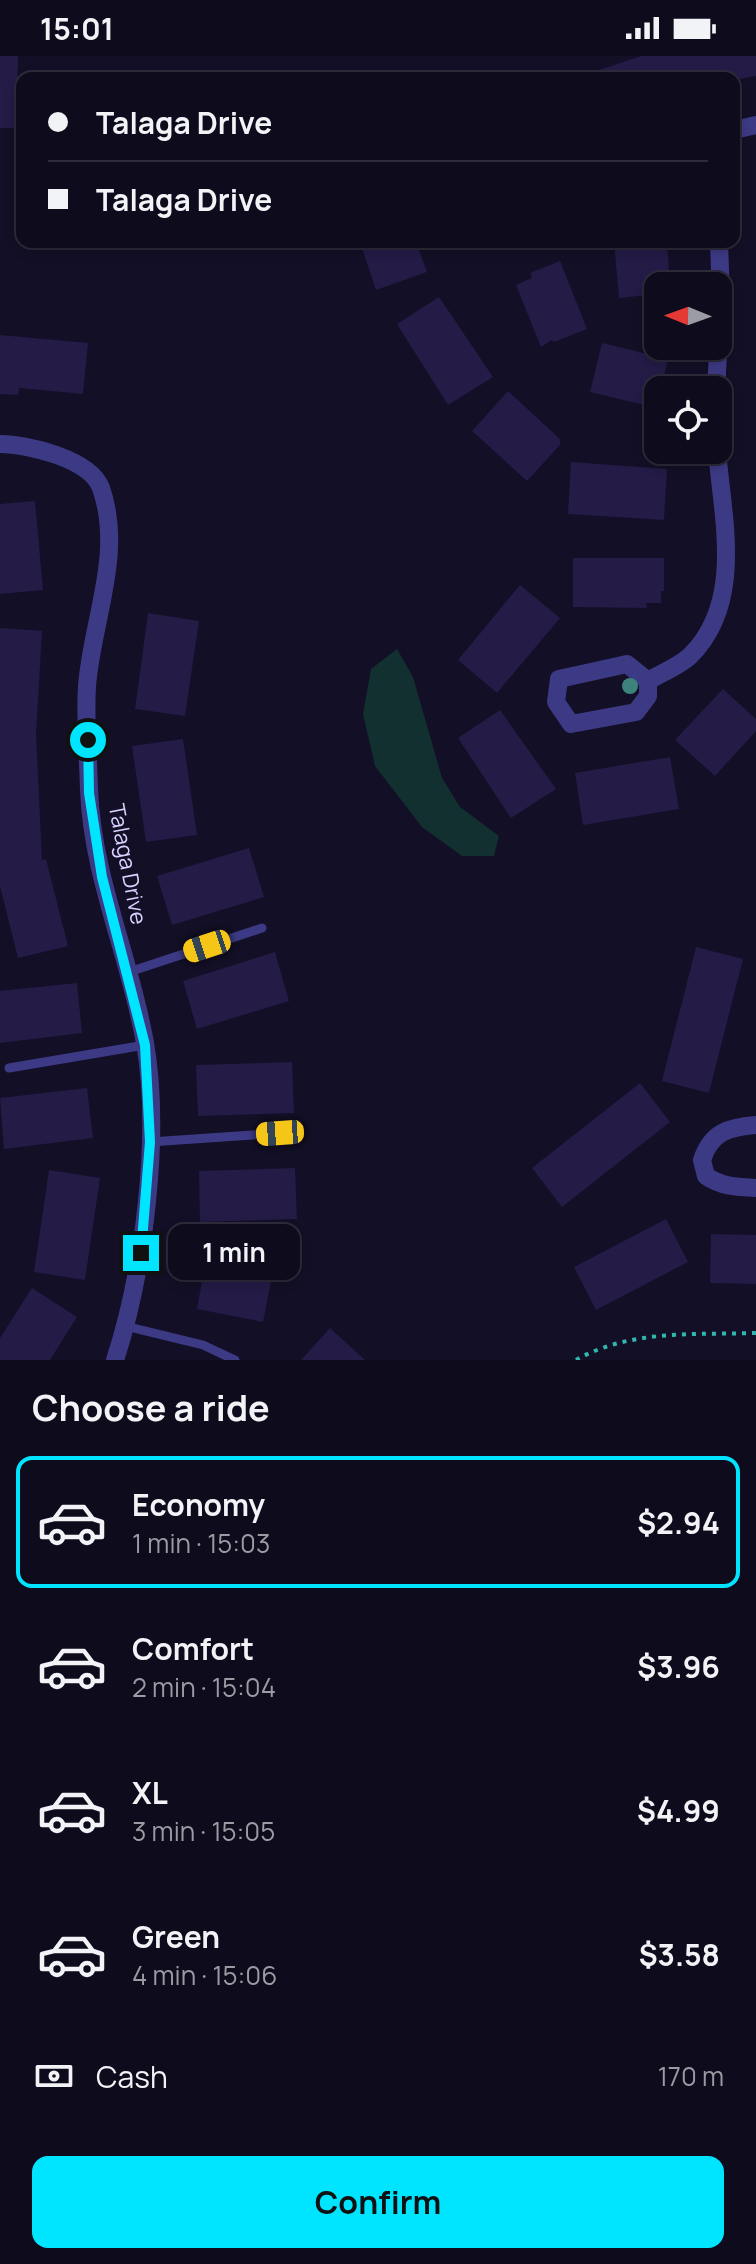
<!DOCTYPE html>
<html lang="en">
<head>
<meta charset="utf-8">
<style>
	:root { --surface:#0e0b1c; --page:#1c1929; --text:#f1f3f6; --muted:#9b9ba3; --line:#2e2b3b; --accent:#00e5ff }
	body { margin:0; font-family:Manrope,sans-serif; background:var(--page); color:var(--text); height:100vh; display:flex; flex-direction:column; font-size:30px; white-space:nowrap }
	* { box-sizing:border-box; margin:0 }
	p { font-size:26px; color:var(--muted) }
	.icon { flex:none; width:44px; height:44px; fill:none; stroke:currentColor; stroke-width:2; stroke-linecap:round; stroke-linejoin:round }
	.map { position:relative; height:1304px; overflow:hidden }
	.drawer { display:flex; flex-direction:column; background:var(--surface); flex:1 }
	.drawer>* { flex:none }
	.hud { position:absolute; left:16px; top:16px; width:724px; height:176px; border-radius:16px; box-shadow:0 4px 12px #0003,0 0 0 2px var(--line); display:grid; align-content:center; height:176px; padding:0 32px; background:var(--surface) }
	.needle { width:52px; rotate:271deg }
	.tools { position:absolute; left:644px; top:216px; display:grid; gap:16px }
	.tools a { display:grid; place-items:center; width:88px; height:88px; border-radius:16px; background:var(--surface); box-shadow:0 4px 12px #0003,0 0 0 2px var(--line); font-size:40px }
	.end { position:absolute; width:36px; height:36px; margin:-18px; border:10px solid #00e5ff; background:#111; box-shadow:0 0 0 4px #111 }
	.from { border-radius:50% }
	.bubble { position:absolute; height:56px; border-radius:16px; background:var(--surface); box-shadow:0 4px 12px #0003,0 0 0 2px var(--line); font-size:26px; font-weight:700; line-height:56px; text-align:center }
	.car { position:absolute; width:24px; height:48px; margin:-24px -12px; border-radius:10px; box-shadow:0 0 6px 2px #0007; background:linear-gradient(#f5c518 24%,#345 0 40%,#f5c518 0 76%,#345 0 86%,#f5c518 0) }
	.hud b { display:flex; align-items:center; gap:28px; height:76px; font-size:30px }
	.hud b+b { border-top:2px solid var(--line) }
	.hud i { width:20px; height:20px; background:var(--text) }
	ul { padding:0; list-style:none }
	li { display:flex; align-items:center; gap:24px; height:132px; margin:0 16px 12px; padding:0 16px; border:4px solid transparent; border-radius:16px }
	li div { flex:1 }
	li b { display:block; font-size:30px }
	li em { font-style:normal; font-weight:700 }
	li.on { border-color:var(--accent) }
	li>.icon { width:72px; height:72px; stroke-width:1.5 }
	h2 { padding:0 32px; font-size:36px; line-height:96px }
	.pay { display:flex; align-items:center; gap:20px; height:88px; padding:0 32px; font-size:30px }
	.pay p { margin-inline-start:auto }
	.cta { display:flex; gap:16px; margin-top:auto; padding:16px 32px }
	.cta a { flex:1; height:92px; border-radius:16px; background:var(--accent); color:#111; font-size:32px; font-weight:700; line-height:92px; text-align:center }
	.status { display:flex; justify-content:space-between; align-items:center; height:56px; padding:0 40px; background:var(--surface); direction:ltr }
	.status svg { height:22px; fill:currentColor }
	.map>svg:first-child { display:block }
</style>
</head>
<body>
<div class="status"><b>15:01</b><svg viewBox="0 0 49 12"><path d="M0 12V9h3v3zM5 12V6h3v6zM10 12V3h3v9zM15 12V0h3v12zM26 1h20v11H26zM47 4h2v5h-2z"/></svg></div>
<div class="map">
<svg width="756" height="1304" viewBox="0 0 756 1304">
	<rect width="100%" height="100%" fill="#130f26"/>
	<polygon fill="#12302f" points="397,593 413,621 442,722 460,751 499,780 494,800 462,800 422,771 375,710 363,658 371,613"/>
	<g fill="#241b47">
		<polygon points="0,0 18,0 17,72 0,72"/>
		<polygon points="641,0 756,0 756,20 734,24 734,22 584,22 584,19"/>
		<polygon points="360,186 416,186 427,216 376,234"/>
		<polygon points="614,186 667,186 670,230 658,230 658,238 619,242"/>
		<polygon points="560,205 587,273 554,286 552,284 541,291 516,229 532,222 530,217"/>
		<polygon points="439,241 493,321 448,349 397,268"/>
		<polygon points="0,279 88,287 83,338 19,332 18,339 0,338"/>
		<polygon points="602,287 668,303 661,334 658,334 657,352 590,336"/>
		<polygon points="508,335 560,383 560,389 527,425 472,375"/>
		<polygon points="571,406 667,413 664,464 568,458"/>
		<polygon points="35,445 43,534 0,538 0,448"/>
		<polygon points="573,502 664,502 664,535 661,535 661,547 646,547 647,552 573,551"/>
		<polygon points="520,529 560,562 497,637 458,604"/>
		<polygon points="148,557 199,565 185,660 135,653"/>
		<polygon points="0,572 42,575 36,679 42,804 46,803 68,890 18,902 0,830"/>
		<polygon points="723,633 756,663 756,675 715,720 675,684"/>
		<polygon points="500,654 556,733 511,762 458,682"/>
		<polygon points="183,683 197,779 146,786 132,690"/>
		<polygon points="670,701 679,753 583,769 575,717"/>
		<polygon points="249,792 264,841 172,869 157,820"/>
		<polygon points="696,891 743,903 709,1037 662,1025"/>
		<polygon points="275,896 289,945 197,973 183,925"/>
		<polygon points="77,927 82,977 0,987 0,935"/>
		<polygon points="292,1006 294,1057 198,1060 196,1009"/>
		<polygon points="640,1027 670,1066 562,1151 532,1112"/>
		<polygon points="87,1032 93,1082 4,1093 0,1042"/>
		<polygon points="295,1112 297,1163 200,1166 199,1115"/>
		<polygon points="49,1114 100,1122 85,1224 34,1216"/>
		<polygon points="666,1163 688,1206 596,1254 574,1211"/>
		<polygon points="711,1178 756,1179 756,1228 710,1227"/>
		<polygon points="206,1203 273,1216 263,1266 197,1253"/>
		<polygon points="32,1232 77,1261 50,1304 0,1304 0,1282"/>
		<polygon points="330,1272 365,1304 301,1304"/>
	</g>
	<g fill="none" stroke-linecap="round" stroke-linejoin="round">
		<path stroke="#2fb8b0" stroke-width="4" stroke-dasharray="4 6" stroke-linecap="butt" d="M576,1304c55,-31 119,-25 180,-27"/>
		<g stroke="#3d3a85" stroke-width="9">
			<polyline points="129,916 262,872"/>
			<polyline points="9,1012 145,989"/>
			<polyline points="150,1086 280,1077"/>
			<polyline points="125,1270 203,1289 235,1304"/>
		</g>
		<g stroke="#3d3a85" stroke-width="18">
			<polyline points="734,74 756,69"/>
			<polyline points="716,334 721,243 719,186"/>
			<path d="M0,388c28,0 90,15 101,44 23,66 -9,132 -14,198 -2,33 1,69 2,103 3,87 41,168 56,254 16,92 -1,228 -30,317"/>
			<polygon points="627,608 648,625 648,640 636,656 571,668 556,646 559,623"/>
			<path d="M648,625c14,-8 31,-15 42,-25 55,-54 32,-140 27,-206"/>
			<path d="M756,1069c-27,2 -45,7 -54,35l4,16c16,11 32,11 50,12"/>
		</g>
	</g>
	<circle fill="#3d827b" cx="630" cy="630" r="8"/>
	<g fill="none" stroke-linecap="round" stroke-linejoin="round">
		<polyline stroke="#00e5ff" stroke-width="10" points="88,684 89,737 102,821 145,989 150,1086 141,1197"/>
	</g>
	<g text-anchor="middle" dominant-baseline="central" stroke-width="6" stroke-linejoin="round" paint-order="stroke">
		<g font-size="22" fill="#d9d4ff" stroke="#130f26">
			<text transform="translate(128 808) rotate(79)">Talaga Drive</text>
		</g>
	</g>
</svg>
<div class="tools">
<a><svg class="needle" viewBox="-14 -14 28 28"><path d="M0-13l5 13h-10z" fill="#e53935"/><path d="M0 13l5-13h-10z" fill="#9b9ba3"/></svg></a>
<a><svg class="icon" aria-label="locate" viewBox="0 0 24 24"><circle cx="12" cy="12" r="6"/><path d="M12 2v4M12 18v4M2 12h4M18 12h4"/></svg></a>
</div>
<i class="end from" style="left:88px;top:684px"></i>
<i class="end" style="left:141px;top:1197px"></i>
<div class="bubble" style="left:168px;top:1168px;width:132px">1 min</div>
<i class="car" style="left:207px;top:890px;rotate:252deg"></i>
<i class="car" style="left:280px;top:1077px;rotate:266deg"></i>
<div class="hud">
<b><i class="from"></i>Talaga Drive</b>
<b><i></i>Talaga Drive</b>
</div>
</div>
<section class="drawer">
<h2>Choose a ride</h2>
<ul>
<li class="on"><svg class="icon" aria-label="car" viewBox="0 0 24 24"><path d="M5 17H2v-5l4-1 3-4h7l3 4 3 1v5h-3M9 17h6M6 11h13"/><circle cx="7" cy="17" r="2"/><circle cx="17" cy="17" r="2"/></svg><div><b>Economy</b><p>1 min · 15:03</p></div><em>$2.94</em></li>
<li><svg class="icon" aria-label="car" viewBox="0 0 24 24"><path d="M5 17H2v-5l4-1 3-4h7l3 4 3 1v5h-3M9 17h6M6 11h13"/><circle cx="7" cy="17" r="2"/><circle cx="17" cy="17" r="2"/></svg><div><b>Comfort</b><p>2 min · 15:04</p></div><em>$3.96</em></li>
<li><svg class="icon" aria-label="car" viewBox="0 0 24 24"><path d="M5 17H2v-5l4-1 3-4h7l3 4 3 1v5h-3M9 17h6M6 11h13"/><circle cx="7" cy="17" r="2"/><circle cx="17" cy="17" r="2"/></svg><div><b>XL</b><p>3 min · 15:05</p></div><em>$4.99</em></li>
<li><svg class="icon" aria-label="car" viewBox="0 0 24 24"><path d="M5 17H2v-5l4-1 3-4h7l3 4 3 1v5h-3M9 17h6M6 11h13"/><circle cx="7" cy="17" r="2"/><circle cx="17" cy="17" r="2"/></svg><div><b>Green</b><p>4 min · 15:06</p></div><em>$3.58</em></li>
</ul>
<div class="pay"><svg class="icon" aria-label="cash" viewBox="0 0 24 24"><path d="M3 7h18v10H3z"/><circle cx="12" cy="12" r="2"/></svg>Cash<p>170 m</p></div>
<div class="cta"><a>Confirm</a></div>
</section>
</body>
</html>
